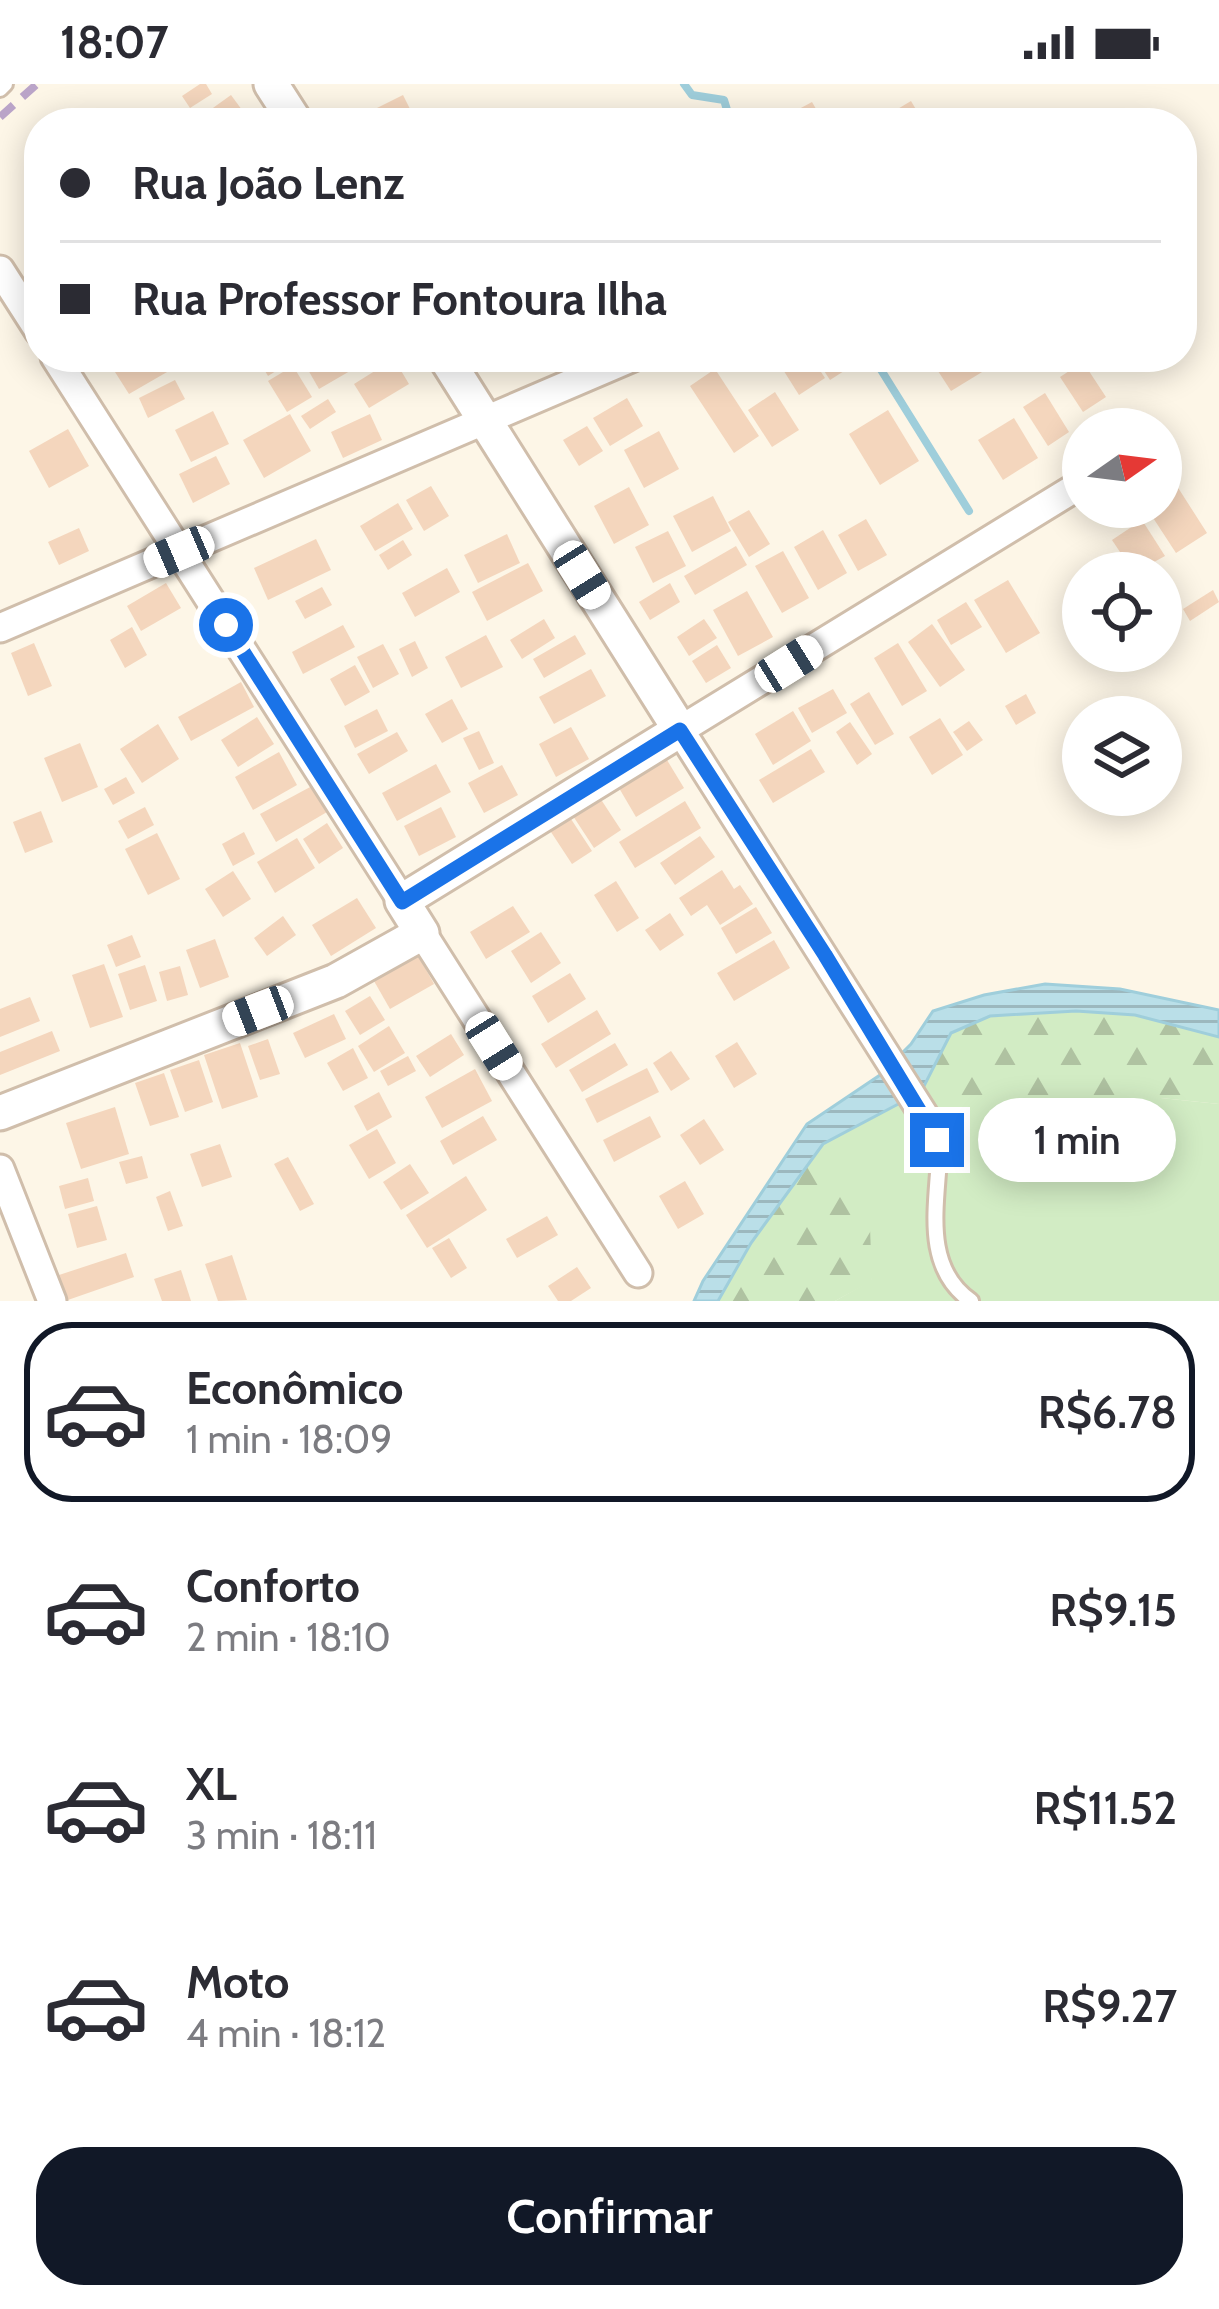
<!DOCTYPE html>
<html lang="pt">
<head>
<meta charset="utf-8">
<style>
	:root { --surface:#fff; --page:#f2f2f3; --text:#2b2b33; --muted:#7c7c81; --line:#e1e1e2; --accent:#111827 }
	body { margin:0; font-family:Cabin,sans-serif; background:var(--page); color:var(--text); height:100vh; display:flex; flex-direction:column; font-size:45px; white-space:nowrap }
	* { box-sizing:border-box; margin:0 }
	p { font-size:39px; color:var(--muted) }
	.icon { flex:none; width:66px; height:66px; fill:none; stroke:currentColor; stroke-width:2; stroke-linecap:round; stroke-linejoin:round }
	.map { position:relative; height:1217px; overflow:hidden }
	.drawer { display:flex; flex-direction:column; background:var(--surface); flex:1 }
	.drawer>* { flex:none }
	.top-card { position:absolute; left:24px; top:24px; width:1173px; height:264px; border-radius:48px; box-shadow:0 6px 30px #0003; display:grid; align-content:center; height:264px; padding:0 36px; background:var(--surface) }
	.needle { width:78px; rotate:76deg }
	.tools { position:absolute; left:1062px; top:324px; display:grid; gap:24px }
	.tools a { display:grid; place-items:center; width:120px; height:120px; border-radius:50%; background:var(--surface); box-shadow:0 6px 30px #0003; font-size:60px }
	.end { position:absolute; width:54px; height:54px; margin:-27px; border:15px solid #1a73e8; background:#fff; box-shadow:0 0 0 6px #fff }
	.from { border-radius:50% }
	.bubble { position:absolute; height:84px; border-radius:42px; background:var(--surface); box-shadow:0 6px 30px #0003; font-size:39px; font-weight:600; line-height:84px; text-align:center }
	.car { position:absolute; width:36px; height:72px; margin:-36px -18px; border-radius:15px; box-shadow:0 0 9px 3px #0007; background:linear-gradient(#fff 24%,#345 0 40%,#fff 0 76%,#345 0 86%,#fff 0) }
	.top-card b { display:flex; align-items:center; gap:42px; height:114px; font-size:45px }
	.top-card b+b { border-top:3px solid var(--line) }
	.top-card i { width:30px; height:30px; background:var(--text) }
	ul { padding:21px 0 0; list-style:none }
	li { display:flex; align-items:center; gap:36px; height:180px; margin:0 24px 18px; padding:0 12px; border:6px solid transparent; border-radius:48px }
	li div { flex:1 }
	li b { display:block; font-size:45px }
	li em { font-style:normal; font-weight:600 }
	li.active { border-color:var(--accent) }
	li>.icon { width:108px; height:108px; stroke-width:1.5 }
	.cta { display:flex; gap:24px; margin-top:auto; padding:24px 36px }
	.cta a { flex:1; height:138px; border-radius:48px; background:var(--accent); color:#fff; font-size:48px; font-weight:600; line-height:138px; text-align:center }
	.status { display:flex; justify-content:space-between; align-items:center; height:84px; padding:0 60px; background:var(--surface); direction:ltr }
	.status svg { height:33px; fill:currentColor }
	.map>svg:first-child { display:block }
</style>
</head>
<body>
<div class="status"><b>18:07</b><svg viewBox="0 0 49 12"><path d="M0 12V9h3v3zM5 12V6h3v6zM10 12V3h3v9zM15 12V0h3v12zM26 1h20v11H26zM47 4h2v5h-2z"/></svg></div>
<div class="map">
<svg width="1219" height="1217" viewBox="0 0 1219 1217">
	<defs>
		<pattern id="forest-firs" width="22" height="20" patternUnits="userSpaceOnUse" patternTransform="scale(3)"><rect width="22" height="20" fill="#d2ecc4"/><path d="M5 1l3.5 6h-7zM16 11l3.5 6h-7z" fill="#afc2a1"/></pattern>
		<pattern id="water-rules" width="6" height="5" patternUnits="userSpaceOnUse" patternTransform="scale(3)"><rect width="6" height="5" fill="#badfe8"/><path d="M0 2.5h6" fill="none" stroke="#9cb8be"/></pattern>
	</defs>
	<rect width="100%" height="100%" fill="#fdf6e7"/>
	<polygon fill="#d2ecc4" points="921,1008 1161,1014 1219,1020 1219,1217 835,1217 872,1196 823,1060"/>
	<g fill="url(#forest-firs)">
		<polygon points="1076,927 1135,931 1219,953 1219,1020 1161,1014 949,1045 921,1008 951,949 990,932"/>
		<polygon points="823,1060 870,1143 872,1197 835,1217 718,1217 751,1159"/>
	</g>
	<polygon fill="url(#water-rules)" stroke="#9fcedb" stroke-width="3" points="1045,900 1120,905 1219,926 1219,953 1135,931 1076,927 990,932 951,949 921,1008 823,1060 751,1159 718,1217 694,1217 703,1197 807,1040 880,991 911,960 933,927 984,911"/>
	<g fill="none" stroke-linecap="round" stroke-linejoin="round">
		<g stroke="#9fcedb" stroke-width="8">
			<polyline points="684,0 692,11 724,16 731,39"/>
			<polyline points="873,273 969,427"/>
		</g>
	</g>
	<g fill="#f4d6bd">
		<polygon points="200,0 206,0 212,10 190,24 182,12"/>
		<polygon points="231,11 242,26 223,39 192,39"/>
		<polygon points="403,11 417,39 372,39 367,29"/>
		<polygon points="911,17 924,39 883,39 881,35"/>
		<polygon points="812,18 823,37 773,39"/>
		<polygon points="140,273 193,273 129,310 115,288"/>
		<polygon points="257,273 298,273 268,292"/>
		<polygon points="310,273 374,273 319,305 303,277"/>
		<polygon points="775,273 811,273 825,294 799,311"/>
		<polygon points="815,273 855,273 858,278 830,296"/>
		<polygon points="960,273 980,273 987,285 951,307 938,287"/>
		<polygon points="394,275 409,300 369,324 354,300"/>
		<polygon points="1083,278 1106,313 1083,328 1060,293"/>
		<polygon points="293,282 312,313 287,328 268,297"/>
		<polygon points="715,285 759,352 734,369 690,302"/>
		<polygon points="175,296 185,315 148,334 139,314"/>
		<polygon points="775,308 799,346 772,363 748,326"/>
		<polygon points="1045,309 1069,348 1048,362 1023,323"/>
		<polygon points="627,314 643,342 610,362 593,334"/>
		<polygon points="328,315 336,328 310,345 301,332"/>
		<polygon points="888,326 919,377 880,401 849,350"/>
		<polygon points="213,327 229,360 191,378 175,346"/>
		<polygon points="290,330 311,367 264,394 243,356"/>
		<polygon points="370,330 382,356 343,374 331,348"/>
		<polygon points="1014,334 1038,374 1003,396 978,356"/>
		<polygon points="587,342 603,367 579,382 563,356"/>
		<polygon points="68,345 89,382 49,404 29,367"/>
		<polygon points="659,347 679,385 644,404 624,366"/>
		<polygon points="216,372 230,400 193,419 179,390"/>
		<polygon points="1175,399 1207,449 1176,469 1146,423 1161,423 1161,408"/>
		<polygon points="431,402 449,432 424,447 406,416"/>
		<polygon points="629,403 649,441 614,460 594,422"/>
		<polygon points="713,412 731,447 692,468 673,432"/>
		<polygon points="398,419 413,445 375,467 360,442"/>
		<polygon points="749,426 770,460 749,473 728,438"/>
		<polygon points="866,435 887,471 858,487 838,451"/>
		<polygon points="1142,436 1165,472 1134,489 1112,456"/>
		<polygon points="79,444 89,467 59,481 48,458"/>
		<polygon points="823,446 847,489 818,506 794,463"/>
		<polygon points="668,447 686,482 653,499 635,463"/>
		<polygon points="507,450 520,479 478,499 464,471"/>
		<polygon points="316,455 331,486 268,516 254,484"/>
		<polygon points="403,456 412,471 388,486 379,471"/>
		<polygon points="736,462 747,481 695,511 684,492"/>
		<polygon points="783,467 809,514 782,529 755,482"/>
		<polygon points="528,479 543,507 487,537 472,508"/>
		<polygon points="447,484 460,508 415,533 402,509"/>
		<polygon points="1008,496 1040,549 1006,569 974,516"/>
		<polygon points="166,499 181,524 141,547 127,522"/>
		<polygon points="670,499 680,518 650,536 639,518"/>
		<polygon points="322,503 332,521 305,535 295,517"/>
		<polygon points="1213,506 1219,518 1190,537 1183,525"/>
		<polygon points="747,507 773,553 738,572 713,526"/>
		<polygon points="966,518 982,543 951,561 937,536"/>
		<polygon points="544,535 555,554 522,575 510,556"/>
		<polygon points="704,535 717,554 689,572 677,553"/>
		<polygon points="932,540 965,586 940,603 908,558"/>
		<polygon points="343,541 355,563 303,590 292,568"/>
		<polygon points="132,543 147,571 125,584 110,556"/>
		<polygon points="486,551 503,583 461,604 445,573"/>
		<polygon points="575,551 586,570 544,594 533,575"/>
		<polygon points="415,557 428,584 412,593 399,565"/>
		<polygon points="34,559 52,602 28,612 11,569"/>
		<polygon points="898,559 927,607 902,622 874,574"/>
		<polygon points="383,560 399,590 373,604 357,573"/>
		<polygon points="717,561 731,584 706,599 692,577"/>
		<polygon points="355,581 370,608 345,622 330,595"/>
		<polygon points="591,585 606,612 554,640 539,613"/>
		<polygon points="241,598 254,623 191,657 178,633"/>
		<polygon points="833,605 847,629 812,649 798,624"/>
		<polygon points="869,608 894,650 875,661 850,620"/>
		<polygon points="1026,610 1036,629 1016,641 1005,622"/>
		<polygon points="452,615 468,645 442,659 425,630"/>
		<polygon points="377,625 388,647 355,664 344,642"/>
		<polygon points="793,627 811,657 773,681 755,650"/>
		<polygon points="257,633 274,660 238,683 221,656"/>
		<polygon points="940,634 963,671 932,691 909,653"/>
		<polygon points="969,637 983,656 967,667 953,648"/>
		<polygon points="850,638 872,670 857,681 836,648"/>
		<polygon points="158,640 179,675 142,699 120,665"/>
		<polygon points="571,643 589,675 556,693 539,660"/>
		<polygon points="479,647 494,679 479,686 463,654"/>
		<polygon points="397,648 408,667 369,690 357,670"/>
		<polygon points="80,659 98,703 62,718 44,674"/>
		<polygon points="811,665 825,688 773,719 759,696"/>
		<polygon points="279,668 297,701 253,726 235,693"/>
		<polygon points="667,676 684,704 636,733 619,704"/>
		<polygon points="436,680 451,708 397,737 382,709"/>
		<polygon points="502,681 518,711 484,729 468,699"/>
		<polygon points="126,693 135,709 113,721 104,705"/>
		<polygon points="312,702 327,728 276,758 260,730"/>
		<polygon points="600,714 621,746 594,764 573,732"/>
		<polygon points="685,717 701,744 635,784 619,758"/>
		<polygon points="145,723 154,741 128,755 118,737"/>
		<polygon points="441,723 456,753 419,772 404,742"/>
		<polygon points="41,727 53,758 25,769 13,738"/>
		<polygon points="569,732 592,767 572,780 549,745"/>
		<polygon points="327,739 343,764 319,780 303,755"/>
		<polygon points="244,748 255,770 233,782 222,760"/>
		<polygon points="157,749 180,795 148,811 125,765"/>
		<polygon points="700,752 715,773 675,801 660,779"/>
		<polygon points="297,754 315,784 275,809 257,778"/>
		<polygon points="722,786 734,805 740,801 753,820 720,841 707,821 691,832 679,814"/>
		<polygon points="233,787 251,815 223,833 205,805"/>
		<polygon points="616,797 639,834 617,848 594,811"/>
		<polygon points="357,814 376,844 331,872 312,841"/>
		<polygon points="513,822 530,848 486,875 470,848"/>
		<polygon points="756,823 772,849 736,870 721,844"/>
		<polygon points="670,829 684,851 660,867 645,846"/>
		<polygon points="283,832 296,851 267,872 254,854"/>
		<polygon points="541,848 561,879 531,899 511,867"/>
		<polygon points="132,851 141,873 116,883 107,861"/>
		<polygon points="215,855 229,893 200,904 186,866"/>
		<polygon points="774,856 790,884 734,917 717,889"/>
		<polygon points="418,871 434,900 390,925 374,897"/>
		<polygon points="104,880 123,933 90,944 72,891"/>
		<polygon points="145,881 157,917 130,926 118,890"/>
		<polygon points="180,882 188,911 167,917 159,888"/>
		<polygon points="570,889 586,915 548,939 532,912"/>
		<polygon points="370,912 385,936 360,951 345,927"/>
		<polygon points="30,913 40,937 0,953 0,925"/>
		<polygon points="597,926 611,950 556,984 541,960"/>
		<polygon points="334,930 346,955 305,974 293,949"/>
		<polygon points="389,942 405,969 374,988 358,962"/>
		<polygon points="52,947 60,967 0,991 0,968"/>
		<polygon points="451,950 464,971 430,993 416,972"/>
		<polygon points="268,955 280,990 260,996 248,962"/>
		<polygon points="737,958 757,990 734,1004 715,972"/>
		<polygon points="240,959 258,1013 222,1025 204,971"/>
		<polygon points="615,959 628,981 582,1008 569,986"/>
		<polygon points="353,964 368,994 343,1007 327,979"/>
		<polygon points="671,967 690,995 671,1007 653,979"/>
		<polygon points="408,972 416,987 388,1002 380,987"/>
		<polygon points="199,976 213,1018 185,1028 170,986"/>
		<polygon points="647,984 659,1008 597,1039 585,1015"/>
		<polygon points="475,985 492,1017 442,1044 425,1013"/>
		<polygon points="164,989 179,1033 150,1042 135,999"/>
		<polygon points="379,1008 392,1033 367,1047 354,1022"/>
		<polygon points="115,1023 129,1070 81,1085 66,1039"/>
		<polygon points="483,1032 497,1056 453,1081 440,1057"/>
		<polygon points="650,1032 661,1053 614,1078 603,1056"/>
		<polygon points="704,1035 724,1066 700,1081 680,1051"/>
		<polygon points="377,1045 396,1079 369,1095 349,1061"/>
		<polygon points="220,1060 232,1093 202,1103 190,1070"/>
		<polygon points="142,1072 148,1094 126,1100 119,1078"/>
		<polygon points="288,1073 314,1120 300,1127 274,1080"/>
		<polygon points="410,1080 429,1109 401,1126 383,1098"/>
		<polygon points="466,1092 487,1126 427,1164 406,1131"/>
		<polygon points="88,1094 94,1117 65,1125 59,1102"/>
		<polygon points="685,1097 704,1130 678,1145 659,1112"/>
		<polygon points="170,1107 183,1142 168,1147 156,1113"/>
		<polygon points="97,1122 107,1156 77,1164 68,1130"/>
		<polygon points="547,1132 558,1151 517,1174 506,1155"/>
		<polygon points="449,1154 467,1184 451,1194 432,1164"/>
		<polygon points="126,1169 134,1193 65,1217 56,1192"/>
		<polygon points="232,1171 247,1216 218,1217 205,1180"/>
		<polygon points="577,1183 591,1204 571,1217 558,1217 548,1202"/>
		<polygon points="181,1186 191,1217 162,1217 154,1195"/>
	</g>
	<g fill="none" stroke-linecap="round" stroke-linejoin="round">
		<g stroke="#d0beab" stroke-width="20">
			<g id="service">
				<polyline points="0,5 5,0"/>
				<path d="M939,1075c-3,51 -15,109 32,142"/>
			</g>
		</g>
		<g stroke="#d0beab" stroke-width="33">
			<g id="minor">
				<polyline points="0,186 39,247"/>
				<polyline points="55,273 402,817"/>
				<polyline points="0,544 633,273"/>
				<polyline points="422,849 638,1189"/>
				<polyline points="939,1075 937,1056 927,1036 680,646 1083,399"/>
				<polyline points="0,1085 52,1217"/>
			</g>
		</g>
		<g stroke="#d0beab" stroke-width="39">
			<g id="tertiary">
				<polyline points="271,0 296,39"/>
				<polyline points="0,1029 336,897 422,849 402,817 680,646 445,273"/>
			</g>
		</g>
		<use href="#service" stroke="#fff" stroke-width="14"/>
		<use href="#minor" stroke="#fff" stroke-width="27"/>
		<use href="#tertiary" stroke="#fff" stroke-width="33"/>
		<polyline stroke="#baa4c8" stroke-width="8" stroke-dasharray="18 12" stroke-linecap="butt" points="0,33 37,0"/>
	</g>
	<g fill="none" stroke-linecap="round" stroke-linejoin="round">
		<polyline stroke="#1a73e8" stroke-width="15" points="226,541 402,818 680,646 825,871 937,1056"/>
	</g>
</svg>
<div class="tools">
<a><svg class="needle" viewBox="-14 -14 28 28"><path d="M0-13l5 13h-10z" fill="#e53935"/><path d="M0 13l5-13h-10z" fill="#7c7c81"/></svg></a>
<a><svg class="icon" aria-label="locate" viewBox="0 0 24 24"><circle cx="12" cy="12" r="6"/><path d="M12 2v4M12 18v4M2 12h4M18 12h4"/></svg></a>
<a><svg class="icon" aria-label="layers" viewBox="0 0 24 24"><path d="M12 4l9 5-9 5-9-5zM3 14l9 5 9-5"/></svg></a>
</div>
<i class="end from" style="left:226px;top:541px"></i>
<i class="end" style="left:937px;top:1056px"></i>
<div class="bubble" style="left:978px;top:1014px;width:198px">1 min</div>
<i class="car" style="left:179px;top:468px;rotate:247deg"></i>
<i class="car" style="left:582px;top:491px;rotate:148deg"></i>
<i class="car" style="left:789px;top:580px;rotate:58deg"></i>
<i class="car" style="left:258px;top:927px;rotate:249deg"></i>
<i class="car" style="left:494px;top:962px;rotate:148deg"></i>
<div class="top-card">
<b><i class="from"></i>Rua João Lenz</b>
<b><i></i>Rua Professor Fontoura Ilha</b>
</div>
</div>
<section class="drawer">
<ul>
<li class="active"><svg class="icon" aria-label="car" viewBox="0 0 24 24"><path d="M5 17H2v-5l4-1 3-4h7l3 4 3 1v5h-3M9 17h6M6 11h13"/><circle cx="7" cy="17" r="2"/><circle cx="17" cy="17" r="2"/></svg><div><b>Econômico</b><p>1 min · 18:09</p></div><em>R$6.78</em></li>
<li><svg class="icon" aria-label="car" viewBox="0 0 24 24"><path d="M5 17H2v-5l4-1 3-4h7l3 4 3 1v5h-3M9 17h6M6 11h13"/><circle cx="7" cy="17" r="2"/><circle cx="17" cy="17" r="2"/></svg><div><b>Conforto</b><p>2 min · 18:10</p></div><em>R$9.15</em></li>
<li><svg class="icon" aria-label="car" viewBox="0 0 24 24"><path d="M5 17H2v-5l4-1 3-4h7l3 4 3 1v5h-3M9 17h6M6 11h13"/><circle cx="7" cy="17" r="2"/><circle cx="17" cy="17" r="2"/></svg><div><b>XL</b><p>3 min · 18:11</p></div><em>R$11.52</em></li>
<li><svg class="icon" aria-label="car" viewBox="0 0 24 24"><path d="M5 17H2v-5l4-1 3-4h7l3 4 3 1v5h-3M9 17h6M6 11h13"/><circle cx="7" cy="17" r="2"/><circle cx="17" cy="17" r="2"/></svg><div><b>Moto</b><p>4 min · 18:12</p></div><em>R$9.27</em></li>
</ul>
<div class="cta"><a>Confirmar</a></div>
</section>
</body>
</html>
